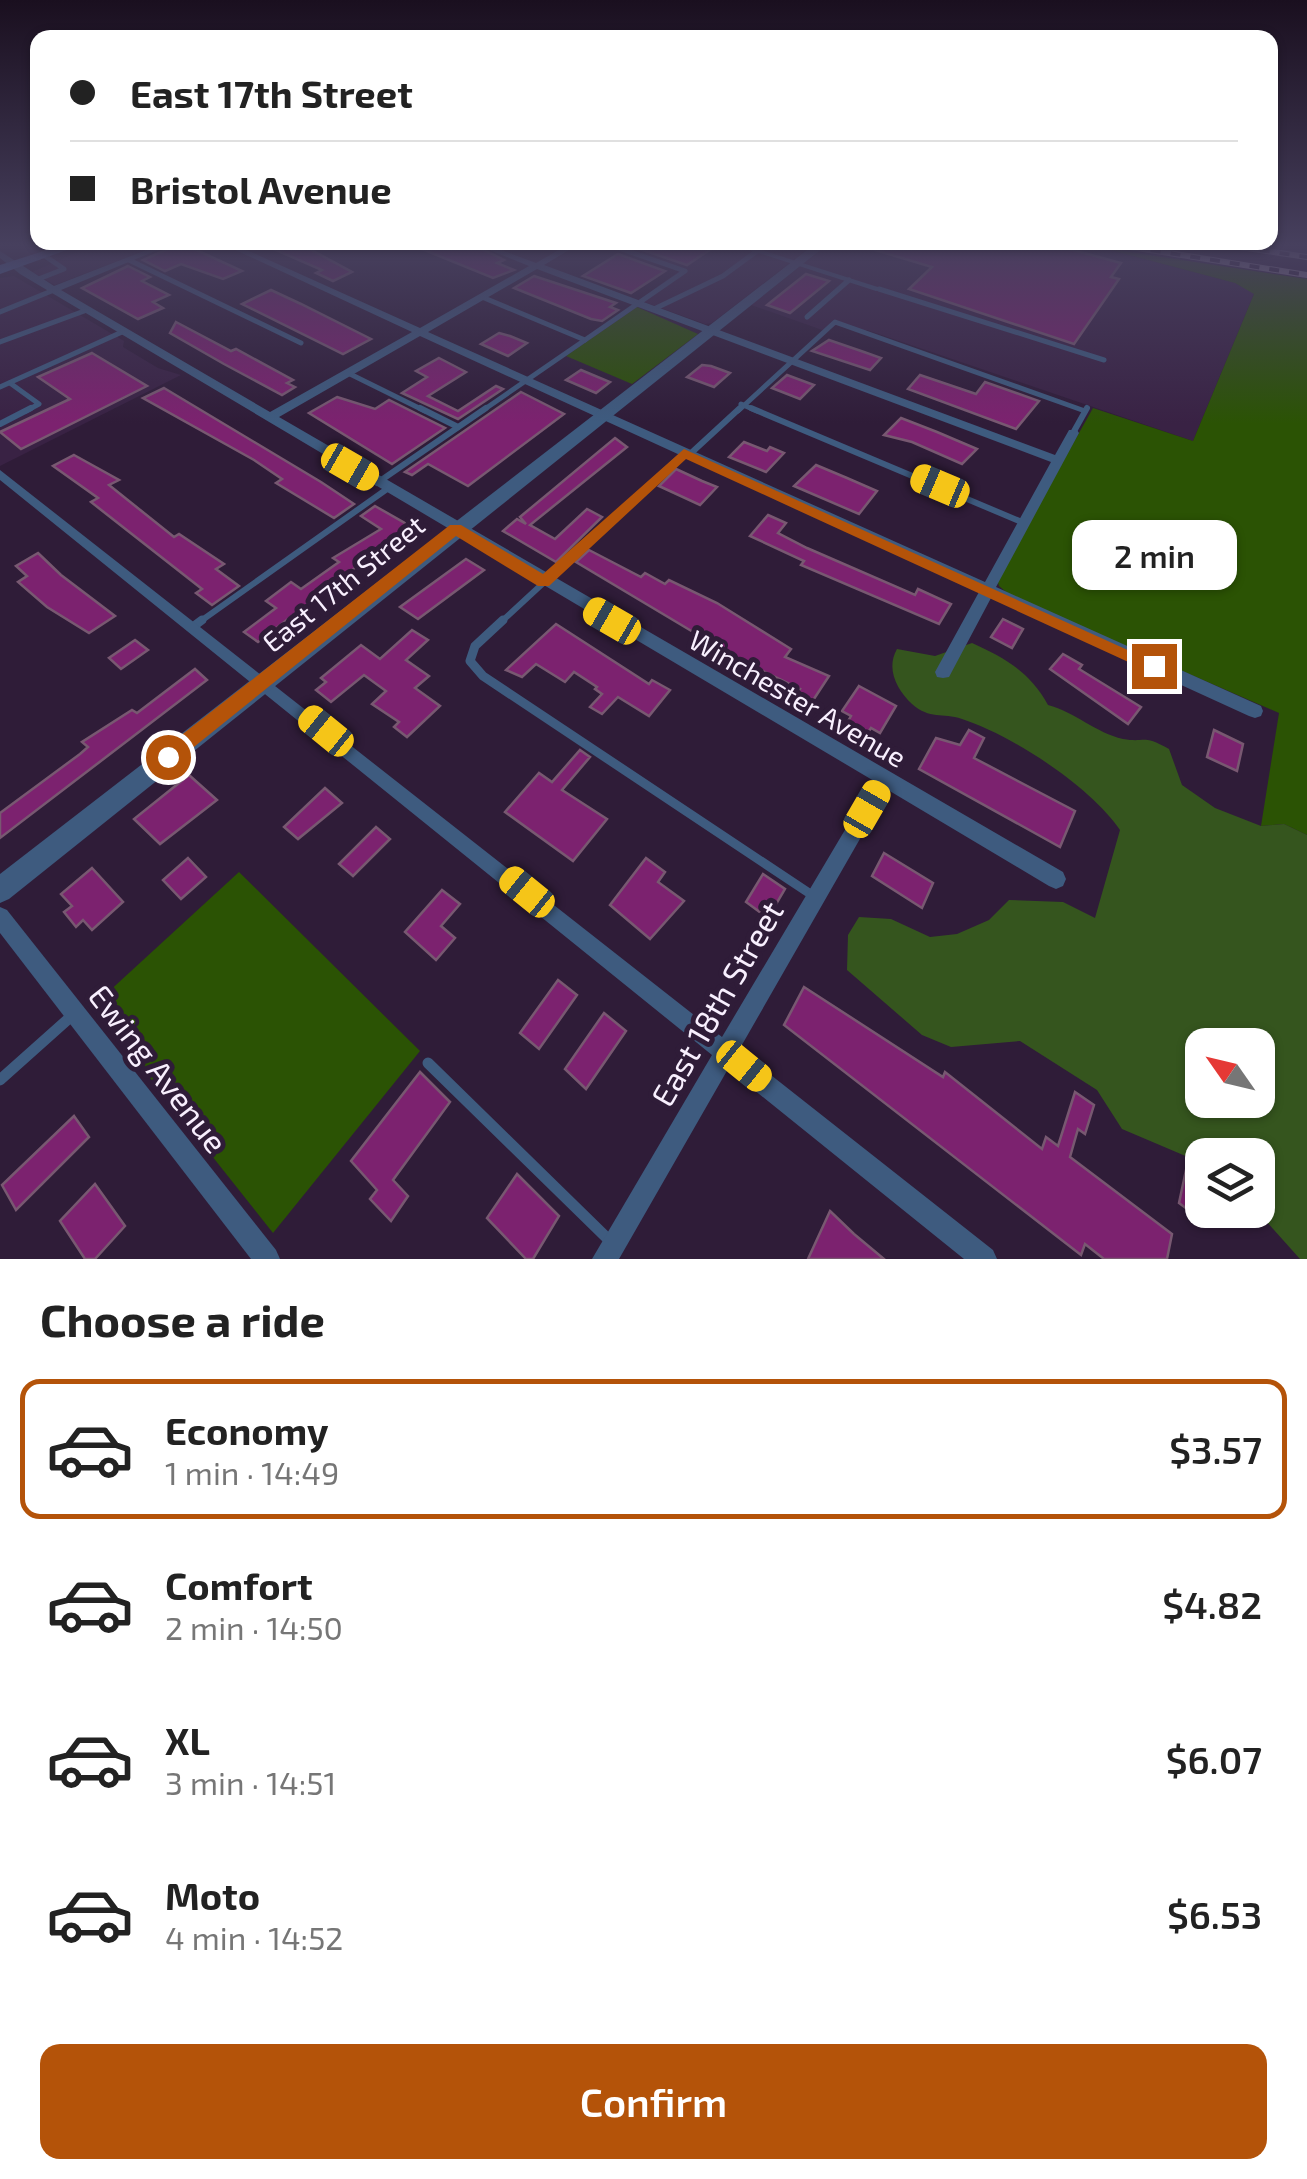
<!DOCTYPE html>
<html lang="en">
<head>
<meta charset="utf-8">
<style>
	:root { --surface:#fff; --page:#f2f2f2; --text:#222; --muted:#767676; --line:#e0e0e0; --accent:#b45309 }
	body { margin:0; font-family:"Exo 2",sans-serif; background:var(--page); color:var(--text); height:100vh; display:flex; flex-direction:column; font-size:38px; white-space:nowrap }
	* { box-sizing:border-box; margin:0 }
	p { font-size:32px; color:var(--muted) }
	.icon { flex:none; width:55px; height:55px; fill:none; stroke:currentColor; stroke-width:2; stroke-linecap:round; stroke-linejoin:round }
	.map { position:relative; height:1259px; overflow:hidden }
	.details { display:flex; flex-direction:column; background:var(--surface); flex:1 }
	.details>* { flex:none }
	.banner { position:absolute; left:30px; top:30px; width:1248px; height:220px; border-radius:20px; box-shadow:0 2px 8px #0004; display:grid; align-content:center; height:220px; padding:0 40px; background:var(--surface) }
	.needle { width:65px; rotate:304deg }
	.controls { position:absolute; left:1185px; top:1028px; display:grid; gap:20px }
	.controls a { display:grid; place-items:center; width:90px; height:90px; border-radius:20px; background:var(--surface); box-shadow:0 2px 8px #0004; font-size:50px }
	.end { position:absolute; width:45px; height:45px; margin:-22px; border:12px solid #b45309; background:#fff; box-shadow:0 0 0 5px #fff }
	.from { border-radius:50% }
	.bubble { position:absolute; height:70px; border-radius:20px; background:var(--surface); box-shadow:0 2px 8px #0004; font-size:32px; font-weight:600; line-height:70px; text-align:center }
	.car { position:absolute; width:30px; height:60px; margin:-30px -15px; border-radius:12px; box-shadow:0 0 8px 2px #0007; background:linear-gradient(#f5c518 24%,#345 0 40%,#f5c518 0 76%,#345 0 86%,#f5c518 0) }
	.banner b { display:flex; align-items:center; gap:35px; height:95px; font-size:38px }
	.banner b+b { border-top:2px solid var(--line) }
	.banner i { width:25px; height:25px; background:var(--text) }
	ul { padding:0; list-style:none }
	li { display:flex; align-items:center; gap:30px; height:140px; margin:0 20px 15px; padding:0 20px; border:5px solid transparent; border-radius:20px }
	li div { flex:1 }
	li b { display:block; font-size:38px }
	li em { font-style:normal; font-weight:600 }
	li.on { border-color:var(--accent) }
	li>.icon { width:90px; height:90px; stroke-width:1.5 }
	h2 { padding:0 40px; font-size:45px; line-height:120px }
	.cta { display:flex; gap:20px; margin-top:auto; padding:20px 40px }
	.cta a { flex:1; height:115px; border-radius:20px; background:var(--accent); color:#fff; font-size:40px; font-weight:600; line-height:115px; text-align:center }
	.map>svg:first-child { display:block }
</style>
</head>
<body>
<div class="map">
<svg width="1307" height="1259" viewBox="0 0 1307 1259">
	<rect width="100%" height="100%" fill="#2f1c38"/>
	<g fill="#392244">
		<polygon points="89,247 153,247 55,285 32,272"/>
		<polygon points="610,247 810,247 712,323 705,324 639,300 679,271"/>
		<polygon points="825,247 1096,247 1235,283 1254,293 1193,441 867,330 862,333 836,325 825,331 751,305"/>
		<polygon points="14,276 124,341 123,347 158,368 181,375 0,466 0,278"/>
	</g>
	<g fill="#2b5304">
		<polygon points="1103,248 1307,279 1307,835 1284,824 1261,826 1279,713 1012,597 999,586 997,579 1093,408 1193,441 1254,294 1235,283"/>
		<polygon points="637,307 698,334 632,384 566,356"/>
		<polygon points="239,872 420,1051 273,1233 93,1006"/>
	</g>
	<path fill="#35551e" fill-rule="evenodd" d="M972,643c33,15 58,29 76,62 27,7 48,28 75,34 23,4 19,-5 46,10l13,36 33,23 46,18 23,-2 23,11v424h-7l-44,-49 2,-55h-56v8l-80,-34 -25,-39 -77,-49 -69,6 -29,-12 -75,-65 1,-35 11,-18 32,2 39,18 27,-3 32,-14 20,-20 54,2 32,16 25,-88c-29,-43 -108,-95 -158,-111 -20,-7 -32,1 -50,-15 -16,-15 -26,-36 -15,-55l38,7zM1202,1045h56v55h-56z"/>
	<g fill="#7c226f" stroke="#785871" stroke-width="2.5">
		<polygon points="172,247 190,247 242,271 223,279 181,264 165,271 143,260"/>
		<polygon points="269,247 306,247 352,272 333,281 316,273 322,270"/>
		<polygon points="417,247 478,247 504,260 497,263 514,270 493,278"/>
		<polygon points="634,247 714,247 687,265"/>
		<polygon points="875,247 1062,247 1121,263 1111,277 1119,279 1074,344 909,289 932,267 875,250"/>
		<polygon points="618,254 665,271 631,293 583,276"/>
		<polygon points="128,266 150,277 142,281 169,295 153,302 163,308 138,319 82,288"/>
		<polygon points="806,274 829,281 790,313 767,305"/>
		<polygon points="534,276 616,303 610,307 618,310 602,321 591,319 514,288"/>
		<polygon points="271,290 301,304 371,339 343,354 242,304"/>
		<polygon points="176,322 231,351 236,349 293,380 287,383 295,387 282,395 224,364 170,333"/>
		<polygon points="499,333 510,336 527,343 508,356 481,344"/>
		<polygon points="829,340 864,352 881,358 870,370 812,351"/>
		<polygon points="92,353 147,386 21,449 0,432 70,399 38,377"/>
		<polygon points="439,358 466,372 428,396 458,411 496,386 503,389 458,419 402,393 427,377 416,371"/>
		<polygon points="702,365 711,366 730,373 714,387 687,377"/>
		<polygon points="581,370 610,382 596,393 566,380"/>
		<polygon points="787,375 814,385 800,399 772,388"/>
		<polygon points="920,375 976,394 985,382 1039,401 1016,429 908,389"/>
		<polygon points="164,388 321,482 354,504 334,518 276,483 282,479 254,460 143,398"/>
		<polygon points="521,392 564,414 468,486 428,464 412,475 405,472"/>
		<polygon points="337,397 375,409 389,400 445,428 392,464 309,413"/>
		<polygon points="901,418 937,432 977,449 962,464 912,442 884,435"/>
		<polygon points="615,438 627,447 530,525 555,539 587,509 602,517 556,562 503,531 517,519 526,524 520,517"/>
		<polygon points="744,442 767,451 770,447 784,453 766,472 729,457"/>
		<polygon points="74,455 119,480 109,485 174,537 179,534 224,564 216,569 239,586 212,605 196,593 202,589 91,502 98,498 53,466"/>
		<polygon points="816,465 847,478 877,491 859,514 794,486"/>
		<polygon points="676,469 702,481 717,487 700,505 659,486"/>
		<polygon points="375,506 410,526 258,642 244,632 276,608 266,601 291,582 301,589 339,562 333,558 381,529 361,516"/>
		<polygon points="768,515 786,523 778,533 807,548 915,595 918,589 951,604 939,624 801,565 804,561 750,536"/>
		<polygon points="589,550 641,577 645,573 665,584 669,580 717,603 791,649 785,657 829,676 808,708 792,699 800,689 740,660 576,562"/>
		<polygon points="38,553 61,575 115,616 89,633 47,607 18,582 27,576 16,566"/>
		<polygon points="466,559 484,570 418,619 400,607"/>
		<polygon points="1003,619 1023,629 1012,648 991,637"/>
		<polygon points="556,624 649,684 652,680 670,690 649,716 618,697 602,714 590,707 602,694 595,689 597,687 574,672 565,682 536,664 522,677 506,670"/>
		<polygon points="412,630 428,640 406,660 429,676 415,688 440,706 407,737 394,727 399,722 372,704 386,691 364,675 331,702 316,690 326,682 321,678 361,645 380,659"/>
		<polygon points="135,640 148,650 121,669 109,658"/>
		<polygon points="1063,654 1082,665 1079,669 1141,707 1128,724 1050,669"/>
		<polygon points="195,669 207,680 0,838 0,813 80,754 88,747 82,742 132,710 137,713"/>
		<polygon points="859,686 896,706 880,733 871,728 867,734 847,723 851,716 842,711"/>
		<polygon points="969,730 984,738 974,758 1075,811 1060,847 919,769 936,738 960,745"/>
		<polygon points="1214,730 1243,744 1237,771 1207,757"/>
		<polygon points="580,750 590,757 562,790 607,819 573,861 505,812 539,773 552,782"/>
		<polygon points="189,775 217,800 160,844 134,819"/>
		<polygon points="325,788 342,803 298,839 284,827"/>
		<polygon points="376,827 390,839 353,876 339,864"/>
		<polygon points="884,853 933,883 922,908 872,876"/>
		<polygon points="188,858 206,877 181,899 163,880"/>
		<polygon points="646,858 665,872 658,882 684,901 650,939 610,905"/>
		<polygon points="92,868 123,902 92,930 83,920 76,927 64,912 72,906 61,894"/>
		<polygon points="763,874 785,889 768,918 746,902"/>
		<polygon points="442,890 460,904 441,926 455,938 436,960 405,932"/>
		<polygon points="558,980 577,995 539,1049 520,1033"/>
		<polygon points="804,987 943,1077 945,1072 1042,1149 1046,1137 1058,1146 1075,1092 1094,1105 1085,1134 1078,1129 1070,1157 1172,1234 1167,1259 1104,1259 1085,1244 1081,1255 784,1025"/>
		<polygon points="604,1013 626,1031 586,1089 565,1069"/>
		<polygon points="420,1072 450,1102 393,1180 408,1196 391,1221 370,1199 377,1190 351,1161"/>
		<polygon points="74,1116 89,1137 16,1210 2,1185"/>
		<polygon points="1186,1170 1202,1181 1202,1220 1179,1203"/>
		<polygon points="517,1174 559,1216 533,1259 526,1259 487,1218"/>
		<polygon points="95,1184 125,1226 95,1259 85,1259 60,1221"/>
		<polygon points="830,1211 854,1234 884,1259 808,1259"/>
	</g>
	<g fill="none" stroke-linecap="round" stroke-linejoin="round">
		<g stroke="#3e5b7f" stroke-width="5">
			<polyline points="129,260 301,343"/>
			<polyline points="36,280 64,269 42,254"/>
			<polyline points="879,289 1104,360"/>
			<polyline points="482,297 585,340 482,411"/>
			<polyline points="654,309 723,276 757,251"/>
			<polyline points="0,312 54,290"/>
			<polyline points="807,317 849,280"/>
			<polyline points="585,340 685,271 616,247"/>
			<polyline points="0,342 87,310"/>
			<polyline points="348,373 425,411"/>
			<polyline points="10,383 39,404 26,411"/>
			<polyline points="0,387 122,332"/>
			<polyline points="741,404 757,411"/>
			<polyline points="738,411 835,322 1085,411"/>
		</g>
		<g stroke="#3e5b7f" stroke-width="6">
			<polyline points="420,408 458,427"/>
			<polyline points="751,408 1024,523"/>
			<polyline points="0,424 31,408"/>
			<polyline points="1073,433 1087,408"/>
			<polyline points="689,455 740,408"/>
			<polyline points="377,483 486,408"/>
			<polyline points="198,623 387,489"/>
			<polyline points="500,623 684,453"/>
		</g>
		<g stroke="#3e5b7f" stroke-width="9">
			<polyline points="503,620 475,646 470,661 483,676 815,897"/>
			<polyline points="194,626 202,620"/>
		</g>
		<g stroke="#3e5b7f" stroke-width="11">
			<polyline points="428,1063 610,1241"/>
			<polyline points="0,1080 75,1013"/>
		</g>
		<g fill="#3e5b7f" fill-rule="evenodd">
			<path d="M154,247h11l-104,43 209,122 142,-80 -183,-85h11l180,81 109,-62 -47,-19h11l43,16 28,-16h10l-30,18 511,190 14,-25h8l2,3 -83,154 265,119 2,5 -2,5 -6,2 -6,-2 -258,-118 -42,79 -6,1 -6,-1 -2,-5 44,-80 -559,-256 -141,81 784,455 3,7 -3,7 -7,3 -7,-3 -161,-96 -149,260 254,200 4,9h-33l-236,-190 -109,190h-27l120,-204 -712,-575v-10l722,567 152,-256 -854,-507 -20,-16v-7l54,35zM537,269l514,193 -66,120 -557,-250z"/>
			<polygon points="740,247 752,247 884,289 876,291"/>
			<polygon points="0,907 7,910 276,1250 280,1259 251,1259 0,933"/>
		</g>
		<polygon fill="#3e5b7f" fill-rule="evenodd" points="811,247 824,247 9,899 0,903 0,874"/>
		<polygon fill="#4a79b2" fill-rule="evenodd" points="56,247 75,247 0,274 0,265"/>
		<g stroke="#a295a9" stroke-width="6">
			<g id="rail">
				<polyline points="1131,247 1307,275"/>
				<polyline points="1240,247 1307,257"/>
			</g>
		</g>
		<use href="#rail" stroke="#2f1c38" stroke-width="4" stroke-dasharray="10" stroke-linecap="butt"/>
	</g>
	<linearGradient id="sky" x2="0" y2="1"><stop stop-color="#1a0f1f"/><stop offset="0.58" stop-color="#47405e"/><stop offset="1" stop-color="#47405e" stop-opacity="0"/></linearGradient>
	<rect width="1307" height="423" fill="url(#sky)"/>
	<polygon fill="#b45309" points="684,449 1163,666 1160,671 1148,671 686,459 549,586 538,586 456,536 174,763 161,763 161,751 450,525 461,525 543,574"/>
	<g text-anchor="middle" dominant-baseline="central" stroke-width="10" stroke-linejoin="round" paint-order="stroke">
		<g font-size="28" fill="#f8effe" stroke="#2f1c38">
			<text transform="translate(343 583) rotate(-39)">East 17th Street</text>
			<text transform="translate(798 698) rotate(30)">Winchester Avenue</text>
		</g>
		<g font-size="32" fill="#f8effe" stroke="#2f1c38">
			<text transform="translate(716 1003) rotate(-60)">East 18th Street</text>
			<text transform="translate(159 1068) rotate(52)">Ewing Avenue</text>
		</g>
	</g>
</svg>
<div class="controls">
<a><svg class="needle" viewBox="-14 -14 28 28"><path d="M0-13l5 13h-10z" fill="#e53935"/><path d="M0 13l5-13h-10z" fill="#767676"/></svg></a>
<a><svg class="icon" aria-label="layers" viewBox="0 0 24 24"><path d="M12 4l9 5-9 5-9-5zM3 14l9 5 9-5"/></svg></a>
</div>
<i class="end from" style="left:168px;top:757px"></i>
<i class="end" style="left:1154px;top:666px"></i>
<div class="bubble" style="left:1072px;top:520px;width:165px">2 min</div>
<i class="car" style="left:350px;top:467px;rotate:120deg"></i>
<i class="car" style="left:940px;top:486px;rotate:293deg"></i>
<i class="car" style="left:612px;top:621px;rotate:300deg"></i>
<i class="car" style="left:326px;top:731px;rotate:309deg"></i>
<i class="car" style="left:867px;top:809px;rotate:30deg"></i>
<i class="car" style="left:527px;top:892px;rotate:309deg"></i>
<i class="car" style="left:744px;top:1066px;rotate:129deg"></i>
<div class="banner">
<b><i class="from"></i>East 17th Street</b>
<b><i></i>Bristol Avenue</b>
</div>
</div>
<section class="details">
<h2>Choose a ride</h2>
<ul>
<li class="on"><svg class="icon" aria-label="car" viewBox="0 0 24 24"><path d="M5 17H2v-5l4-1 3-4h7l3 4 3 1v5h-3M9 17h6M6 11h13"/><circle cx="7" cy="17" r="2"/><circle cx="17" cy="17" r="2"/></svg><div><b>Economy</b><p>1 min · 14:49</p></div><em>$3.57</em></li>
<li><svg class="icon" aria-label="car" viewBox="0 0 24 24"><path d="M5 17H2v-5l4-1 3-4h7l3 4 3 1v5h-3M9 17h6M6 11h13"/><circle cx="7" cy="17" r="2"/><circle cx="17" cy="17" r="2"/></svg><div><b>Comfort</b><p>2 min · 14:50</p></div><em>$4.82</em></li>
<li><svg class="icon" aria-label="car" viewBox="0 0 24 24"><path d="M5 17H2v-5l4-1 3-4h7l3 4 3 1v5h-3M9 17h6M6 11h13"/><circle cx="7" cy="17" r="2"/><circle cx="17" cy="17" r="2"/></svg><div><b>XL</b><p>3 min · 14:51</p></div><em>$6.07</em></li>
<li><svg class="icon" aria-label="car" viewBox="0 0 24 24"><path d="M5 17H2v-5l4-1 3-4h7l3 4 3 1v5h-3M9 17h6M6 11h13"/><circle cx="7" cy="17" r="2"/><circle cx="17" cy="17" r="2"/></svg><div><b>Moto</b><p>4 min · 14:52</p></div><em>$6.53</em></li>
</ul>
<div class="cta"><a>Confirm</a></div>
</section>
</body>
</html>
